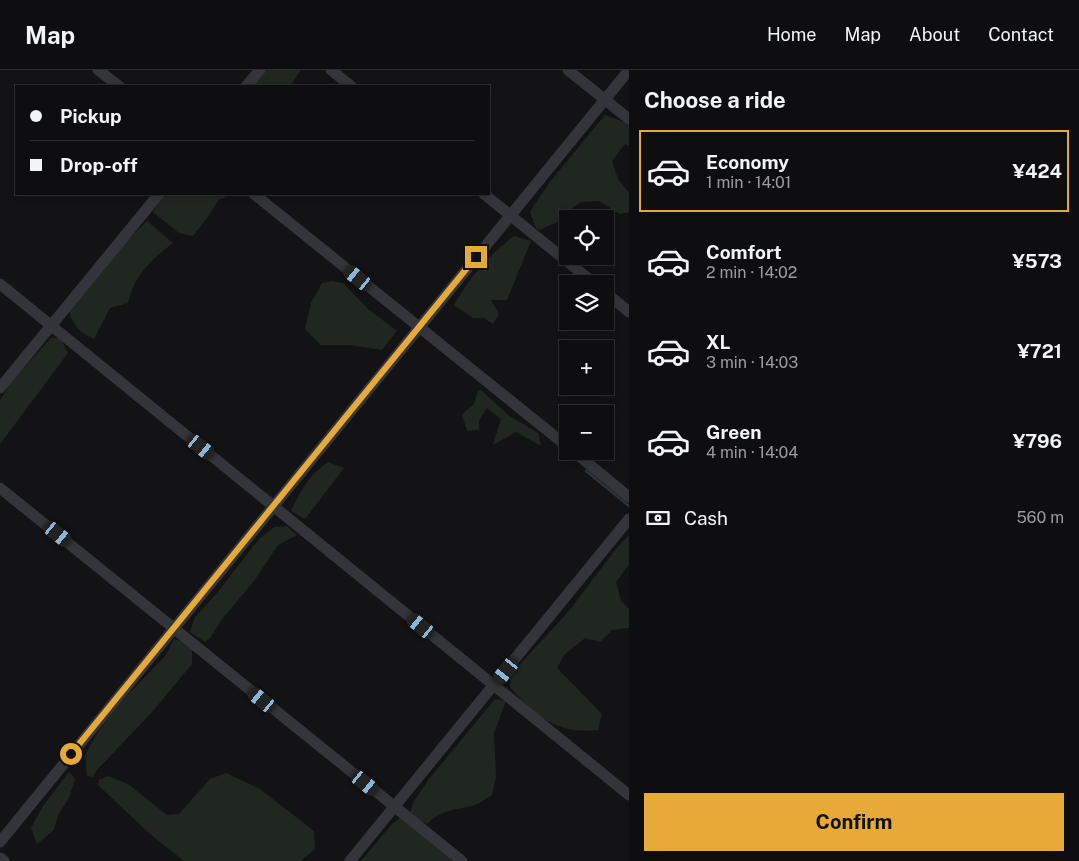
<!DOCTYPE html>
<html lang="en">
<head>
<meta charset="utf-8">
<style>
	:root { --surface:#0e0e10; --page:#171719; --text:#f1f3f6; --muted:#9b9c9f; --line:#2e2e30; --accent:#e7aa39 }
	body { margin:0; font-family:"Public Sans",sans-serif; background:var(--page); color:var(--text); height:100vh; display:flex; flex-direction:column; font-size:19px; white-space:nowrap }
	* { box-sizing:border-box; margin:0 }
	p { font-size:16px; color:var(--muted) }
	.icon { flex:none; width:28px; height:28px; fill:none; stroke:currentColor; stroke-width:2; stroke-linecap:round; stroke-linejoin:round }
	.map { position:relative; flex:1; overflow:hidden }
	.drawer { display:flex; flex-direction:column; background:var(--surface); width:450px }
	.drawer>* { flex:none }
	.guide { position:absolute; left:15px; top:15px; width:475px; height:110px; border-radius:0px; box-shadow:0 2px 8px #0003,0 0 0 1px var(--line); display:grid; align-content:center; height:110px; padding:0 15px; background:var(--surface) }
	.tools { position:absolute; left:559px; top:140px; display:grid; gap:10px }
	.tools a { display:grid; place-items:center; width:55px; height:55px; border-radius:0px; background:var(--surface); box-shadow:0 2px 8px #0003,0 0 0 1px var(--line); font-size:25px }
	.end { position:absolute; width:22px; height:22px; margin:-11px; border:6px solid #e7aa39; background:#111; box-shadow:0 0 0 2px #111 }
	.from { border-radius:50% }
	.car { position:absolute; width:15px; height:30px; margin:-15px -8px; border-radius:6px; box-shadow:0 0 4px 1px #0007; background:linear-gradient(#222 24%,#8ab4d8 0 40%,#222 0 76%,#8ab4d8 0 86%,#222 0) }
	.guide b { display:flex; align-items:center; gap:18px; height:48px; font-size:19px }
	.guide b+b { border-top:1px solid var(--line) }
	.guide i { width:12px; height:12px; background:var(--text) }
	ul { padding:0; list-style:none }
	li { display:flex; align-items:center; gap:15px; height:82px; margin:0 10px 8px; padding:0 5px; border:2px solid transparent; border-radius:0px }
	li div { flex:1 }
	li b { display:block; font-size:19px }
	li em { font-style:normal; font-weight:700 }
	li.on { border-color:var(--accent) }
	li>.icon { width:45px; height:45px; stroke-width:1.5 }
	h2 { padding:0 15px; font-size:22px; line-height:60px }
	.pay { display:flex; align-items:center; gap:12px; height:55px; padding:0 15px; font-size:19px }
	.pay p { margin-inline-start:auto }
	.action { display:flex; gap:10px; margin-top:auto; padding:10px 15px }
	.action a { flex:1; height:58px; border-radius:0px; background:var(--accent); color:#111; font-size:20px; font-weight:700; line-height:58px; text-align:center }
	header { display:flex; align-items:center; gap:30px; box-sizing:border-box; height:70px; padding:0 25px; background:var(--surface); border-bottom:1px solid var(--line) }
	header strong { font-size:24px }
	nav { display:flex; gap:28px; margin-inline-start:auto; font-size:18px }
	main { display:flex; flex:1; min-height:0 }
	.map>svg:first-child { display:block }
</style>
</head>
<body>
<header>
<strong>Map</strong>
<nav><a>Home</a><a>Map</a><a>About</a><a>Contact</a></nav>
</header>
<main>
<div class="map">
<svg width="629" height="791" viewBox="0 0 629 791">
	<rect width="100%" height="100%" fill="#131315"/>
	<g fill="#202720">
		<polygon points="266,0 301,0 290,16 251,16"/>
		<polygon points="605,45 629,54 629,76 625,74 612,91 618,109 629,123 629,142 620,144 599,131 581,132 568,141 559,151 540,160 536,158 530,142 549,113"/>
		<polygon points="165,124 233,124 218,130 210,144 193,166 179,163 153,142"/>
		<path d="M147,151l26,22c-22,17 -39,32 -45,60l-18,5 -16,31c-14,-6 -21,-13 -25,-28l59,-71z"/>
		<path d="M514,166l17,5 -24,59h-16l8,14 -6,10 -9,-6h-11l-19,-13c15,-27 35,-50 60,-69z"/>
		<polygon points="331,211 343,213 368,239 397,261 382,280 350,275 321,275 305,259 311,233 322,213"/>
		<polygon points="51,268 60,268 68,283 0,374 0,330 13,310"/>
		<polygon points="481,320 508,345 538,363 541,376 516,362 493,375 501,349 487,338 479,350 479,360 467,361 462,344 474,334 478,321"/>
		<path d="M328,392l16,6 -39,51 -14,-8c10,-21 18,-36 37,-49z"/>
		<polygon points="287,456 297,465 278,475 254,511 223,548 210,568 205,572 190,562 195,547 217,523 259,469 274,457"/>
		<path d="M629,465v29l-13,18 5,19 8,8v19l-17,2 -12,12 -15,-4 -21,17 -7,13 45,46 -4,16c-41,5 -63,-14 -88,-43l1,-13 57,-62 48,-63z"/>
		<polygon points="174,569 192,575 192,594 152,642 96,701 93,707 87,706 85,685 98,662 118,635 166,585"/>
		<path d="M495,629l11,2 -12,32 2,43 -4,19c-7,4 -14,10 -21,11 -18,4 -31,5 -44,18l-18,-9 5,-14 15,-22z"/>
		<polygon points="69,702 75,709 69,728 58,745 54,760 37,774 31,758 43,736"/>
		<polygon points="226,703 260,719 314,761 315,779 301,791 184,791 150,764 98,715 99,710 108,706 128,714 167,745 179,744 210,709"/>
		<polygon points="401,747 446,778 453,791 361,791 393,753"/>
	</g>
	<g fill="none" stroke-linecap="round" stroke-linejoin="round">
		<polyline stroke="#2c343a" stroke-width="2.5" points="586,401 629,436"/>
		<g stroke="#34353a" stroke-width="11">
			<polyline points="98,0 119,16"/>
			<polyline points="331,0 351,16"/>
			<polyline points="568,0 629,49"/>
			<polyline points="246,16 260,0"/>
			<polyline points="254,124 568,377"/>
			<polyline points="484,124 595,214"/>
			<polyline points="0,214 629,725"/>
			<polyline points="605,222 629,242"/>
			<polyline points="0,318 159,124"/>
			<polyline points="573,381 629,427"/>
			<polyline points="0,418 462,791"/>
			<polyline points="0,772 629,0"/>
			<polyline points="0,788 4,791"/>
			<polyline points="350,791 629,449"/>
		</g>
	</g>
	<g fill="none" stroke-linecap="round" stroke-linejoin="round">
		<polyline stroke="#e7aa39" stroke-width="6" points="71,684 476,187"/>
	</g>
</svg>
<div class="tools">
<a><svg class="icon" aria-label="locate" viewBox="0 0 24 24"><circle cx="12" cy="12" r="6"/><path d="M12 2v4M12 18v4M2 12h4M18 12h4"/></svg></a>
<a><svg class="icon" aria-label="layers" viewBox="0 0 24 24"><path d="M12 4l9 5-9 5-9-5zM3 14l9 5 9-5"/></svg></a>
<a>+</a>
<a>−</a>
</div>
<i class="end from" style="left:71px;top:684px"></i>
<i class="end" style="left:476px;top:187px"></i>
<i class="car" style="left:358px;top:208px;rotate:309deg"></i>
<i class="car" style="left:201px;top:377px;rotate:129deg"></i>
<i class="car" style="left:58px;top:464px;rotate:129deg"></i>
<i class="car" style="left:421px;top:556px;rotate:309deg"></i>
<i class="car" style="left:506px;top:601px;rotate:219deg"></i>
<i class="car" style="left:262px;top:630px;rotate:309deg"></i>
<i class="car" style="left:365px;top:713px;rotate:129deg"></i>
<div class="guide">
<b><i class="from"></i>Pickup</b>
<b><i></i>Drop-off</b>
</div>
</div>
<section class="drawer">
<h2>Choose a ride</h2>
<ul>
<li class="on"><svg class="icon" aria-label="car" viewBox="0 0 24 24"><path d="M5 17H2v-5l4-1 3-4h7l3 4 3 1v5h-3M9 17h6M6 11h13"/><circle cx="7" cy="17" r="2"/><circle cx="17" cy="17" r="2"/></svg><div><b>Economy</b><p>1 min · 14:01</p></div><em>¥424</em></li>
<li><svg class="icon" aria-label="car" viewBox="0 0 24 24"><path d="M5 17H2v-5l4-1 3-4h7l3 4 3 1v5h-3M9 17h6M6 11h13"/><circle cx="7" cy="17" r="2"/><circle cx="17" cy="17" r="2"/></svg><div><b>Comfort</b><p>2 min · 14:02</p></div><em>¥573</em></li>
<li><svg class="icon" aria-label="car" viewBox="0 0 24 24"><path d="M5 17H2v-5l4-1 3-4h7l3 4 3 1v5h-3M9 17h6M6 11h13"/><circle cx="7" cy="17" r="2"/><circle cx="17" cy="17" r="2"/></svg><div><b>XL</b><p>3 min · 14:03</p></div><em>¥721</em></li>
<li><svg class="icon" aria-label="car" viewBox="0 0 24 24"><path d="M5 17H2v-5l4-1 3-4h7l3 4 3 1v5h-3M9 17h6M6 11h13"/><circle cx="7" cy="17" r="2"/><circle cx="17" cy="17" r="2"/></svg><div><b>Green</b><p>4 min · 14:04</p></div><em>¥796</em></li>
</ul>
<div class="pay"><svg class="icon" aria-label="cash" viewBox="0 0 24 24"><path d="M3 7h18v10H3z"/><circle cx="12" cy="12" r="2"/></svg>Cash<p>560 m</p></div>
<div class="action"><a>Confirm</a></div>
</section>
</main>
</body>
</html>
